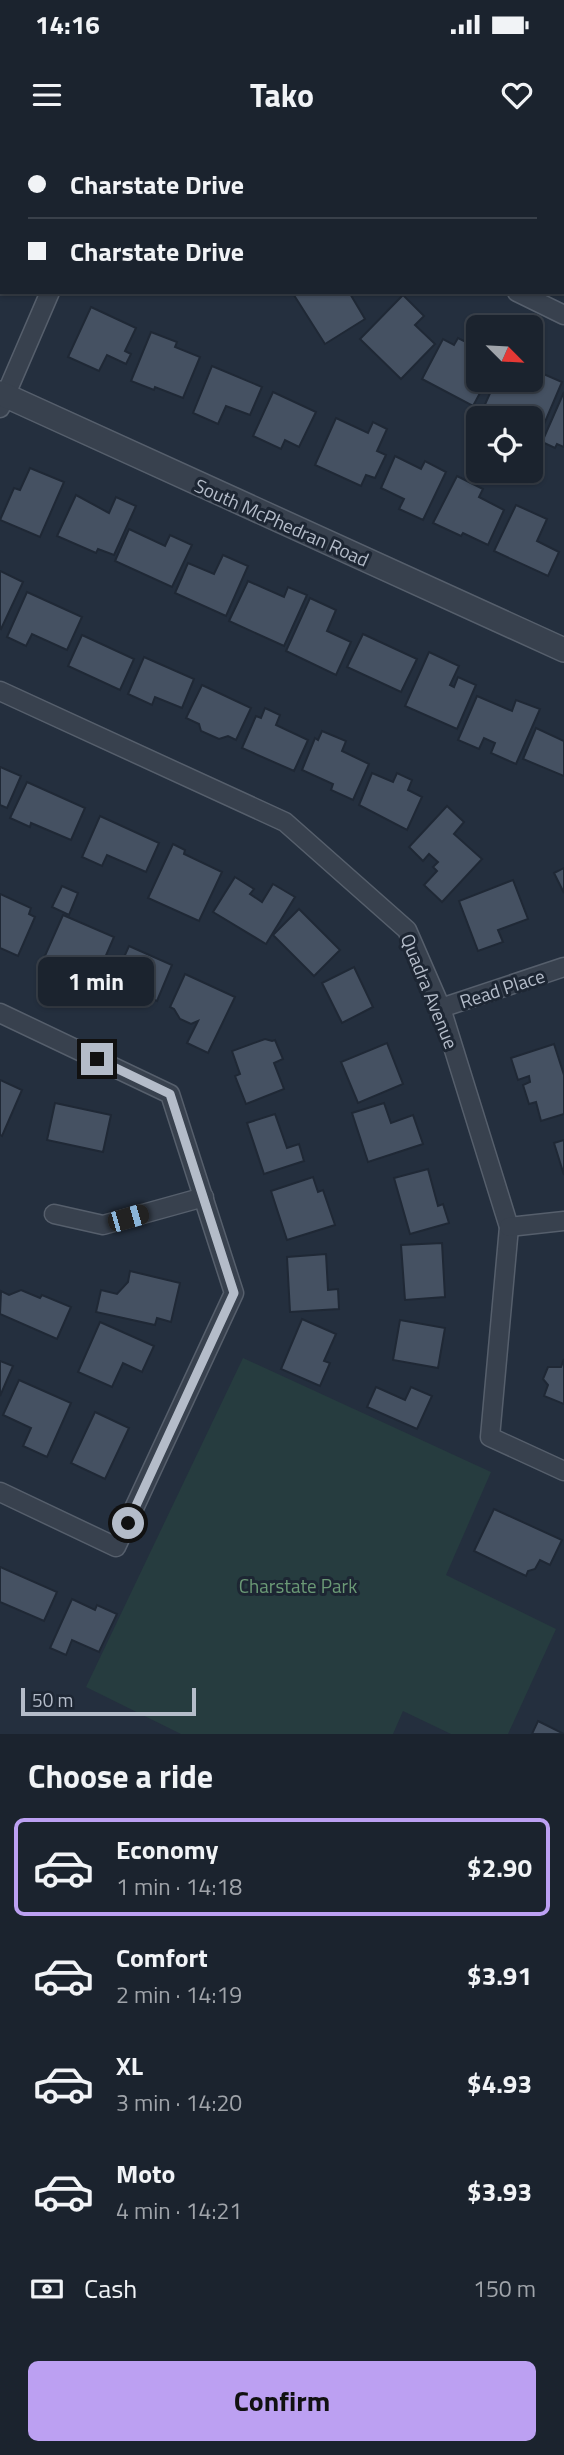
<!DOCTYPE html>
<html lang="en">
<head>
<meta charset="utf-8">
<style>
	:root { --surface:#1b232e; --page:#282f3a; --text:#f1f3f6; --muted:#a0a4aa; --line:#39404a; --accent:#bca0f2 }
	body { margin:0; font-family:"Titillium Web",sans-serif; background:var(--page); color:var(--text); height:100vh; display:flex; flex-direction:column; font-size:26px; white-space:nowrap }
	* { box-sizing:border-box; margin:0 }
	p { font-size:23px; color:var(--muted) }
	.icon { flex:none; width:38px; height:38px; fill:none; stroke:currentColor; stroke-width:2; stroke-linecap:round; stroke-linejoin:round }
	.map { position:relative; height:1594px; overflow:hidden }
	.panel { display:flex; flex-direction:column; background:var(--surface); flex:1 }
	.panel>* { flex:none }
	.guide { position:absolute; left:0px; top:0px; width:565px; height:154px; box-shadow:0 2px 5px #0004,0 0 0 2px var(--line); display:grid; align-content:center; height:154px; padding:0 28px; background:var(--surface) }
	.needle { width:46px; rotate:114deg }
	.tools { position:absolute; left:466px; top:175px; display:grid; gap:14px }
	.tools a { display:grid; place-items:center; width:77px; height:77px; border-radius:10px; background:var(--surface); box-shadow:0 2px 5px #0004,0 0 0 2px var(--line); font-size:35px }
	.scale { position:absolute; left:21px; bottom:18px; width:175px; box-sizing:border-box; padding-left:7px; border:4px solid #b4bcc9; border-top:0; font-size:19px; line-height:24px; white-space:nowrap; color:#b4bcc9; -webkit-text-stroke:5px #1d2633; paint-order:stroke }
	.end { position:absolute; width:32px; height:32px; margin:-16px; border:9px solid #b4bcc9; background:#111; box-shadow:0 0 0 4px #111 }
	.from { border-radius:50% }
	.bubble { position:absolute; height:49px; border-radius:10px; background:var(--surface); box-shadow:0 2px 5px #0004,0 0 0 2px var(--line); font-size:23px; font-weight:700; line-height:49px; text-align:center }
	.car { position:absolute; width:21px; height:42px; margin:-21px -10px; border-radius:9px; box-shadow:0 0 5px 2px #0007; background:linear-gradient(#222 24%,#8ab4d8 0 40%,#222 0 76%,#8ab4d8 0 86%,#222 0) }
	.guide b { display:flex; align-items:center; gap:24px; height:66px; font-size:26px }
	.guide b+b { border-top:2px solid var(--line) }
	.guide i { width:18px; height:18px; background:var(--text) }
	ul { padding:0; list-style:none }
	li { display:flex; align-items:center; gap:21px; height:98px; margin:0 14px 10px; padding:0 14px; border:4px solid transparent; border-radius:10px }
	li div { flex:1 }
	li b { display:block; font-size:26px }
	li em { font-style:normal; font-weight:700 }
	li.current { border-color:var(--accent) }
	li>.icon { width:63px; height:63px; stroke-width:1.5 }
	h2 { padding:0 28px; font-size:32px; line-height:84px }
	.pay { display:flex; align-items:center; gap:18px; height:77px; padding:0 28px; font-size:26px }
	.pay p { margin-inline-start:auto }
	.cta { display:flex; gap:14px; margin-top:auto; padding:14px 28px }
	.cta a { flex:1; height:80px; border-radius:10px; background:var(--accent); color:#111; font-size:28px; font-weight:700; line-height:80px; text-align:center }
	.status { display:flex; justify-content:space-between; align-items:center; height:49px; padding:0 35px; background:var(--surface); direction:ltr }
	.status svg { height:19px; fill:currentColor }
	header { display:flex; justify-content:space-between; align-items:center; height:91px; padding:0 28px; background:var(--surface); font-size:32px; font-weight:700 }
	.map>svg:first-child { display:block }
</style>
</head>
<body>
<div class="status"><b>14:16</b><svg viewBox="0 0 49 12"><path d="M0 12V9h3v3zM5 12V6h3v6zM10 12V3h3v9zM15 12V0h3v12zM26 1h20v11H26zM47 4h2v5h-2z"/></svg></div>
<header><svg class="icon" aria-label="menu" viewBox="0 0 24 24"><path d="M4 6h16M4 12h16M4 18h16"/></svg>Tako<svg class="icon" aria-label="heart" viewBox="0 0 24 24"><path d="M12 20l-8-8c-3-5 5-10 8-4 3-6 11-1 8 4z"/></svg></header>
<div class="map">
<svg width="564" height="1594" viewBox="0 0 564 1594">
	<rect width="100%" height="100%" fill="#242f3e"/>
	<polygon fill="#263c3f" points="243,1218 491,1332 446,1435 556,1489 508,1594 451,1594 403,1571 393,1594 181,1594 86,1547"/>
	<g fill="#455162" stroke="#1f2835" stroke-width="2">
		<rect x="429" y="0" width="116" height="2"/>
		<polygon points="292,152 349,152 365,179 325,204"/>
		<polygon points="403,155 424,176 415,185 435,204 401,239 360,199"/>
		<polygon points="91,167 136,188 125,211 131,214 126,224 107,215 99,231 68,217"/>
		<polygon points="478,191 478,240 487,240 473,266 422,239 443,199 454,205 458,198 470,204"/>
		<polygon points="151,192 177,202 175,207 200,217 183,258 155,247 154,250 131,241"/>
		<polygon points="212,226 262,247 250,275 226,266 218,284 193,273"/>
		<polygon points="532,229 562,242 539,296 530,292 530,278 499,278 482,271 496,240 527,242 530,240"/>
		<polygon points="273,252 316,272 299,307 285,300 281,309 253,296"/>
		<polygon points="564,252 564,307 557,304 555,308 542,302"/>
		<polygon points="336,278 368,293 373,282 387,289 377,311 386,315 375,338 366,335 361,346 315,325"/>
		<polygon points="395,316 421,329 425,321 446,332 423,380 399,369 404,359 381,348"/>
		<polygon points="30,328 64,342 40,397 0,380 14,348 20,350"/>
		<polygon points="457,336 483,349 479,357 504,370 488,405 463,393 461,396 433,383"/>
		<polygon points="76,355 109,373 116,357 136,366 114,415 98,409 96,413 57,396"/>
		<polygon points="516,365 547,379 537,401 559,412 548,436 494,411"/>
		<polygon points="129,389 165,406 170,395 192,405 172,447 115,421"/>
		<polygon points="223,415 248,426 226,476 175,453 188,423 214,434"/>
		<polygon points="0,431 23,442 1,489 0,488"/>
		<polygon points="248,441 284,457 288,447 307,455 284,506 229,481"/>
		<polygon points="27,452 82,477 67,510 32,494 26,506 7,497"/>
		<polygon points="310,458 336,470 327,491 351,502 336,535 286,511"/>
		<polygon points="363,494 417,519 401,552 347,527"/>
		<polygon points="82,495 134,519 120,550 68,526"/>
		<polygon points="429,512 459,526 450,545 454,547 458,537 476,545 457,589 405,566"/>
		<polygon points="144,517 194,539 182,568 155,557 152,565 128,554"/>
		<polygon points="202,545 251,568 236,600 228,596 219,599 201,591 199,584 186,578"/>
		<polygon points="477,556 512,571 516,560 540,569 516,624 491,613 495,603 484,598 479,609 458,600"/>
		<polygon points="265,568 280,575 276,585 308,600 294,631 242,608 256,576 261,578"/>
		<polygon points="536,588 564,601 564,636 523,619"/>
		<polygon points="322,591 346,601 342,611 369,624 353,660 331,650 333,644 302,630 315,598 318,600"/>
		<polygon points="0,627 21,636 7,668 0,665"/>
		<polygon points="372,633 393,642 397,633 412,640 408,650 422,657 407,690 359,665"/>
		<polygon points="27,642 85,668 71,700 31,683 30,687 10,678"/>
		<polygon points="447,666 464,682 454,694 482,719 442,762 424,745 437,731 433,727 438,722 429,714 423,721 409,707"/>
		<polygon points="100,676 159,703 146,732 107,715 102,726 82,717"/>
		<polygon points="173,704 185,710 184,714 222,732 199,781 148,758"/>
		<polygon points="564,728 564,753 554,733"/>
		<polygon points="235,737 254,749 250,754 262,762 273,744 295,757 266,804 213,772"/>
		<polygon points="513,740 528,779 498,790 503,802 478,811 459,761"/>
		<polygon points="62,746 78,753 69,775 52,767"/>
		<polygon points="0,754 31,768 29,774 35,777 18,816 0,808"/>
		<polygon points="299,769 340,810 314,836 273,795"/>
		<polygon points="63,775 114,797 101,827 77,817 67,839 40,827"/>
		<polygon points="129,806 172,825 157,861 133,851 131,855 111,846"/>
		<polygon points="354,827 373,867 342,883 322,843"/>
		<polygon points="185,834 235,857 208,913 187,903 198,881 191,884 180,879 174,869 170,867"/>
		<polygon points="265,899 272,901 275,900 283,919 274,923 284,949 246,964 235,936 240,934 232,911"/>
		<polygon points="387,903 403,944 358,963 341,922"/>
		<polygon points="554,904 564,935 564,974 541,981 536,962 529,964 523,945 530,942 529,936 518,940 511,918"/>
		<polygon points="0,940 22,950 2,996 0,995"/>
		<polygon points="55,963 111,975 103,1012 47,1000"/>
		<polygon points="384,963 391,983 413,975 423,1004 368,1022 352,973"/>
		<polygon points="275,974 287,1008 299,1004 304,1021 264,1034 247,983"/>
		<polygon points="564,1000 564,1035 554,1003"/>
		<polygon points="428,1029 438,1066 443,1064 449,1083 410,1094 394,1038"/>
		<polygon points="313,1037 318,1052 323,1050 335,1085 287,1100 271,1051"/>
		<polygon points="442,1103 445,1157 405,1160 401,1105"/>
		<polygon points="326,1114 328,1150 338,1149 339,1169 290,1172 287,1117"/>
		<polygon points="130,1131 180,1143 171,1182 157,1178 155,1185 96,1172 101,1150 117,1154 128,1142"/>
		<polygon points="21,1150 40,1158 42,1155 71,1167 57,1199 0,1174 1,1151 9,1155"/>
		<polygon points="302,1179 336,1194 324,1221 330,1223 320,1246 281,1229"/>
		<polygon points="400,1180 445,1188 438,1228 393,1220"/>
		<polygon points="100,1182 154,1206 142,1232 123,1223 112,1247 78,1232"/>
		<polygon points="564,1219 564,1264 544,1256 548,1245 543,1239 548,1227 561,1227"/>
		<polygon points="0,1221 13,1226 0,1256"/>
		<polygon points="19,1240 71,1263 47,1317 23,1306 31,1288 3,1275"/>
		<polygon points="376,1247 405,1260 411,1247 432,1256 417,1289 367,1267"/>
		<polygon points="95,1272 129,1288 105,1339 71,1323"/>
		<polygon points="494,1369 562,1400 550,1425 540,1420 535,1429 528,1431 526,1436 474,1411"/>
		<polygon points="0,1427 57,1452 44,1481 0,1462"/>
		<polygon points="72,1459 95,1470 97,1465 117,1474 99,1512 72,1500 66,1515 50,1508"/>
		<polygon points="538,1581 564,1594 532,1594"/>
	</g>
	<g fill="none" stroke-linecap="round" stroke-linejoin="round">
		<g stroke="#565f6c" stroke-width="21">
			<g id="minor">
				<polyline points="388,0 389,2"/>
				<polyline points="156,2 158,0"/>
				<polyline points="517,152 564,175"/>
				<polyline points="0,268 50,152"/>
				<polyline points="0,551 285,682 407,790 441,868 509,1087 490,1297 564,1331"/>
				<polyline points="441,868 564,827"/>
				<polyline points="0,873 170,954 234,1153 116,1407 0,1352"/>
				<polyline points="54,1074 103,1085 204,1057"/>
				<polyline points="509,1087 564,1081"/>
			</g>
		</g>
		<g stroke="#565f6c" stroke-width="26">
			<polyline id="tertiary" points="0,253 564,510"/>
		</g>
		<use href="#minor" stroke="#38414e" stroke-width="18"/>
		<use href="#tertiary" stroke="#38414e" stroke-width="23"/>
	</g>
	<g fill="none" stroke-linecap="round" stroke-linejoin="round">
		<polyline stroke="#b4bcc9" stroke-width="9" points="97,919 170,954 234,1153 128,1383"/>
	</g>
	<g text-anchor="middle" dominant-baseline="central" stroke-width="6" stroke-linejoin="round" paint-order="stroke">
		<g font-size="19" fill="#b4bcc9" stroke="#1d2633">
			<text transform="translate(282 382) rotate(24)">South McPhedran Road</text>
			<text transform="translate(502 848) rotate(-18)">Read Place</text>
			<text transform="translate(430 851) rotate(68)">Quadra Avenue</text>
		</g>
		<g font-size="19" fill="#6b9a76" stroke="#1d2633">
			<text x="298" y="1445">Charstate Park</text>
		</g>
	</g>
</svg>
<div class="tools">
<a><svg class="needle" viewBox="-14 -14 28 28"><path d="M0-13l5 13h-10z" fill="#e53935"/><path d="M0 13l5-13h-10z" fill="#a0a4aa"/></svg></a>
<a><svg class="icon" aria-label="locate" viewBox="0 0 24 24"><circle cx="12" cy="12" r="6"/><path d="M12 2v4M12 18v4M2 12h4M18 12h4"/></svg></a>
</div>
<div class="scale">50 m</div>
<i class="end from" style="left:128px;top:1383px"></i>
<i class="end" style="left:97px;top:919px"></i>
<div class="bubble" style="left:38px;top:817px;width:116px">1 min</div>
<i class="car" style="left:128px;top:1078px;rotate:74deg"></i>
<div class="guide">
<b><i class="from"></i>Charstate Drive</b>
<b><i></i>Charstate Drive</b>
</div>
</div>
<section class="panel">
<h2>Choose a ride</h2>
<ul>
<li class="current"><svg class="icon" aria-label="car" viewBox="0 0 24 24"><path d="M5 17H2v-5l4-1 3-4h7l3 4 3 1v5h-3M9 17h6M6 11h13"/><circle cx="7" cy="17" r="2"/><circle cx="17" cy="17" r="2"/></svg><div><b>Economy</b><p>1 min · 14:18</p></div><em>$2.90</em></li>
<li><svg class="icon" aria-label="car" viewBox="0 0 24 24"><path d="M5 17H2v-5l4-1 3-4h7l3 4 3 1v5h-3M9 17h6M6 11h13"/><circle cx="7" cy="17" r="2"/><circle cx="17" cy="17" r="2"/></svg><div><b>Comfort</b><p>2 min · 14:19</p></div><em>$3.91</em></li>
<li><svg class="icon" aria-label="car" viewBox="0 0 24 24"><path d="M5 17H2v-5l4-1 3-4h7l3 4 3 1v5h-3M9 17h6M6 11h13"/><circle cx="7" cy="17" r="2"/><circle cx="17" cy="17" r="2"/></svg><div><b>XL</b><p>3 min · 14:20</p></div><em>$4.93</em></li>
<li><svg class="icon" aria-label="car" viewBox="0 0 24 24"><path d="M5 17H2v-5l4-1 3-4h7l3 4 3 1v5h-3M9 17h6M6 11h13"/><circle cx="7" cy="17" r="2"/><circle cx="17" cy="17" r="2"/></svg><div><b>Moto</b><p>4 min · 14:21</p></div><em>$3.93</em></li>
</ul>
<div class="pay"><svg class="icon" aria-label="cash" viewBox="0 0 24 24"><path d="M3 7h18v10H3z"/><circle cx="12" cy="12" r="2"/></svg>Cash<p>150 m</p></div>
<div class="cta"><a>Confirm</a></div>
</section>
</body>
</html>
